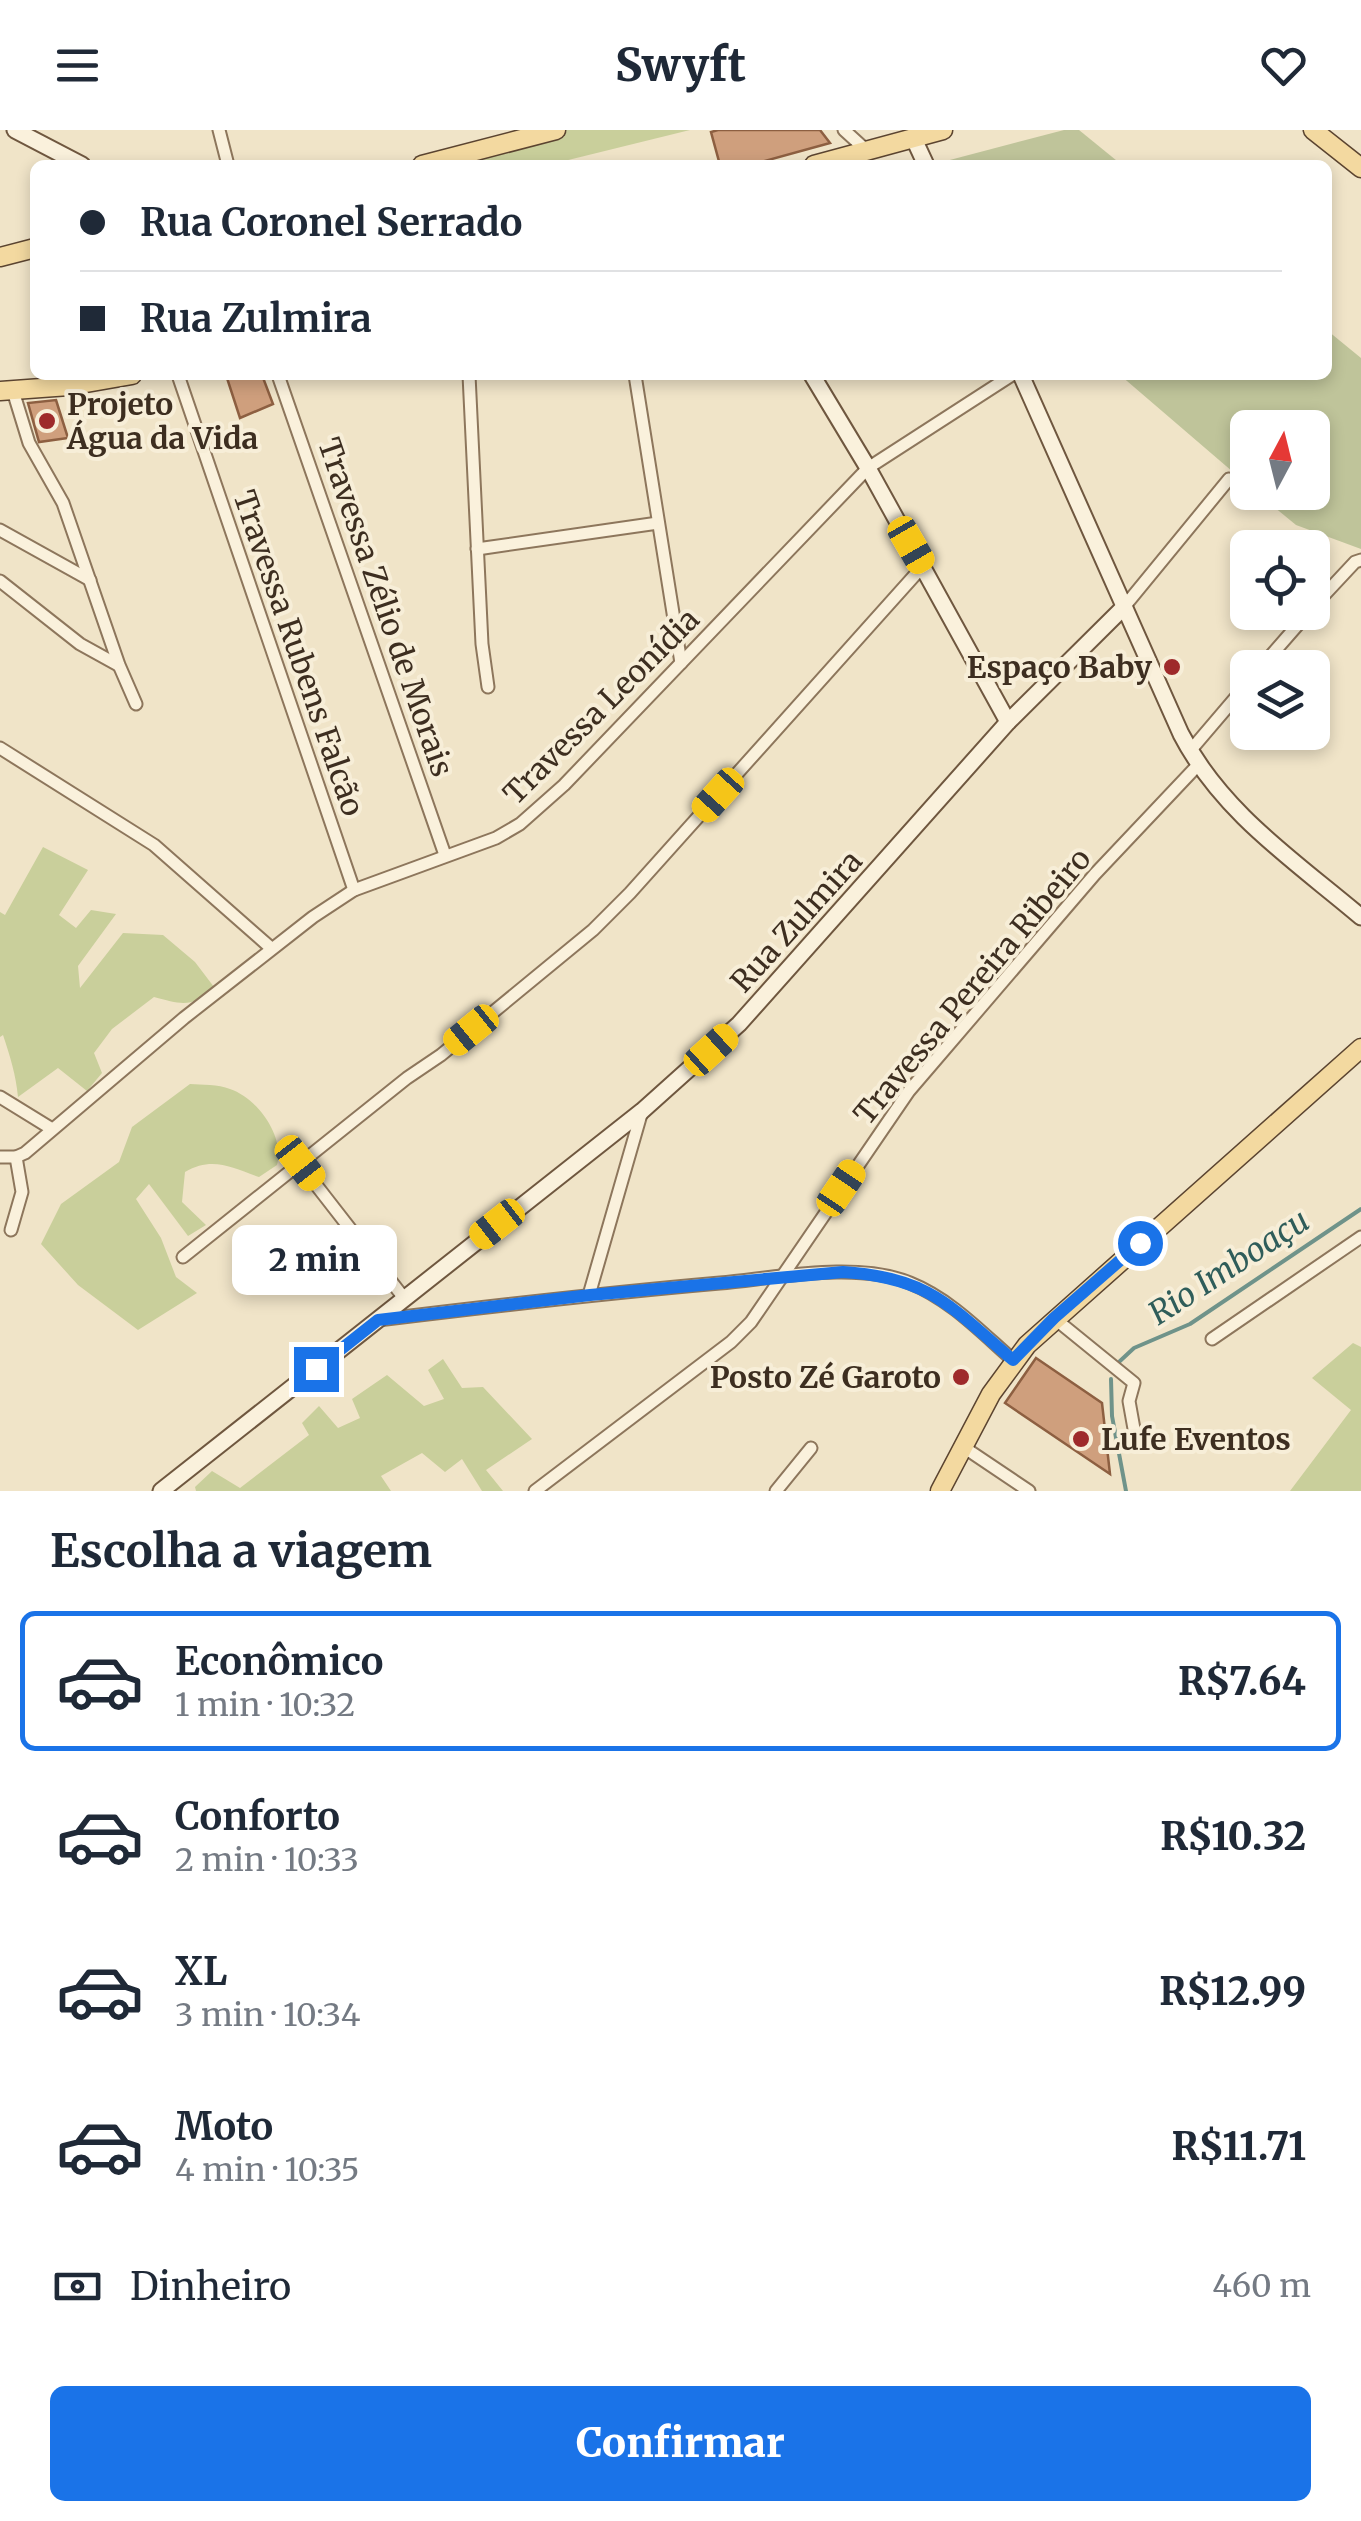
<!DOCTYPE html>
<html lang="pt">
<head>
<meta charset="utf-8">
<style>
	:root { --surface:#fff; --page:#f2f2f3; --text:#1f2937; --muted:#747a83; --line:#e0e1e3; --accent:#1a73e8 }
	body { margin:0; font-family:Merriweather,serif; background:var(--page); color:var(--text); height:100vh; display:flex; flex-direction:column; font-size:38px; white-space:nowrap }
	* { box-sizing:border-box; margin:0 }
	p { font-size:32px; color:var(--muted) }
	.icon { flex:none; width:55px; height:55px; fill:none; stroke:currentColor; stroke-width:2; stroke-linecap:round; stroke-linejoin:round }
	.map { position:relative; height:1361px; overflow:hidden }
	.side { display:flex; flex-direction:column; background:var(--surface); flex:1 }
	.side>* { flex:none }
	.banner { position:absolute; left:30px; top:30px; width:1302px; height:220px; border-radius:15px; box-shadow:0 5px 15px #0003; display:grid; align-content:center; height:220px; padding:0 50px; background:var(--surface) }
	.needle { width:65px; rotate:7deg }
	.buttons { position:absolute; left:1230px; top:280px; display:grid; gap:20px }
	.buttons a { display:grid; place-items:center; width:100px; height:100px; border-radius:15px; background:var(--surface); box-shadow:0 5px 15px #0003; font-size:50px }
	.end { position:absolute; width:45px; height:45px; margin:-22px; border:12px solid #1a73e8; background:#fff; box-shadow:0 0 0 5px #fff }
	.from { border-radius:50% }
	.bubble { position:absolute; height:70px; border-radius:15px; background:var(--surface); box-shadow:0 5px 15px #0003; font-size:32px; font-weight:800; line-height:70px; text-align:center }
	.car { position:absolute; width:30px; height:60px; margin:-30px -15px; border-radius:12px; box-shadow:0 0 8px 2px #0007; background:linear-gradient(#f5c518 24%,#345 0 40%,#f5c518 0 76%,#345 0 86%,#f5c518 0) }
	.banner b { display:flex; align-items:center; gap:35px; height:95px; font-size:38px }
	.banner b+b { border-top:2px solid var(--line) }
	.banner i { width:25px; height:25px; background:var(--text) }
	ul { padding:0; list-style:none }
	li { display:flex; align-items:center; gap:30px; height:140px; margin:0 20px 15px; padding:0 30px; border:5px solid transparent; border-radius:15px }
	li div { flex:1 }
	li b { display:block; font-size:38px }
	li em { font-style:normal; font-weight:800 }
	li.current { border-color:var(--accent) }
	li>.icon { width:90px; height:90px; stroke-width:1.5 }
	h2 { padding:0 50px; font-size:45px; line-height:120px }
	.pay { display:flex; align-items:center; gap:25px; height:110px; padding:0 50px; font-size:38px }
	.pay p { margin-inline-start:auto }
	.action { display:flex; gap:20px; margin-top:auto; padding:20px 50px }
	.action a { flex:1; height:115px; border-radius:15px; background:var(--accent); color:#fff; font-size:40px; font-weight:800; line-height:115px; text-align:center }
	header { display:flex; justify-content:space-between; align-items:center; height:130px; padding:0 50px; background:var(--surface); font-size:45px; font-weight:800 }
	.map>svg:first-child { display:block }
</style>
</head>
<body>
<header><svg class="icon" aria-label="menu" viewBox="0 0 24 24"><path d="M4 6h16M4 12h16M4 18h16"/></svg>Swyft<svg class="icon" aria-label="heart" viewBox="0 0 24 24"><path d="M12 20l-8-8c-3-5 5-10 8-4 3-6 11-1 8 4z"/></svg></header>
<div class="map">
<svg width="1361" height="1361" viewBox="0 0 1361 1361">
	<rect width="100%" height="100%" fill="#f0e4c8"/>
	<g fill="#c9cf9b">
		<polygon points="558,0 690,0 548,35 408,35"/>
		<path d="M43,717l45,23 -29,45 17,13 15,-18 25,4 -38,52 2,22 43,-55 40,2 32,27 19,25c-22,22 -33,17 -60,10l-42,32 -18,24 8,20 -15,18 -29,-23 -40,29c-2,-22 -8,-41 -15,-62l-3,2v-125l5,3z"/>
		<path d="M190,954c12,1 28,0 40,5 27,9 55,47 47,76l-18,12c-28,-10 -47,-21 -74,-5l-3,30 24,23 -18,11 -39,-52 -13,15 25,39 15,39 21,16 -59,37 -60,-45 -37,-41 20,-40 58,-42 13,-35z"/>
		<polygon points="1353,1213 1361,1217 1361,1361 1290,1361 1351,1280 1312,1248"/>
		<polygon points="443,1229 462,1258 483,1257 532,1309 486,1340 503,1361 482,1361 462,1329 445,1342 422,1323 381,1346 391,1361 196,1361 195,1357 212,1341 240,1358 309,1305 302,1293 319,1276 338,1298 360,1288 352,1269 387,1245 424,1276 444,1269 428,1240"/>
	</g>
	<g fill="#bfc49a">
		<polygon points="1064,0 1079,0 1122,35 948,35 946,31"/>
		<polygon points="1328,201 1361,228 1361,419 1296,395 1257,363 1312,362 1312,298 1248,298 1247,354 1120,245 1328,245"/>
	</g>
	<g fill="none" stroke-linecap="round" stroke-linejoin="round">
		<g stroke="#6f938a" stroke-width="4">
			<polyline points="1120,1231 1134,1218 1190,1194 1361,1079"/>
			<polyline points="1111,1249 1112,1286 1126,1361"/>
		</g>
	</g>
	<g fill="#cf9f7d" stroke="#8d5f41" stroke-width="2.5">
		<polygon points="718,0 820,0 830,13 750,35 720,35 711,2"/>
		<polygon points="226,245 262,245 273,274 240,288"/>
		<polygon points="56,270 68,308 39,312 28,273"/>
		<polygon points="1036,1228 1102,1273 1110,1344 1005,1273"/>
	</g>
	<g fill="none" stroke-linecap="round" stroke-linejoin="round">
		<g stroke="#8d765c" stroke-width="15">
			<g id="street">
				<polyline points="219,0 228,35"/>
				<polyline points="844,0 866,20"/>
				<polyline points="178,245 354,760"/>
				<polyline points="278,245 445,725"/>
				<polyline points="469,245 482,514 488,557"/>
				<polyline points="635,245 681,533"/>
				<polyline points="13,261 29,313 63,373 119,535 136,574"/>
				<polyline points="0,400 90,450"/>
				<polyline points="477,419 658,393"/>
				<polyline points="0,451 80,514 118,535"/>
				<polyline points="1124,477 1229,349"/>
				<polyline points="1312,478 1355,432 1361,430"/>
				<polyline points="1260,538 1309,482"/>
				<polyline points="0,618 154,715 271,818"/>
				<polyline points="1190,621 1248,553"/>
				<polyline points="0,967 52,999"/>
				<polyline points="0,1027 16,1027 25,1023 184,888 313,787 354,760 496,708 520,694 564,655 868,338 1012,245"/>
				<polyline points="299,1033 404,1168"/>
				<polyline points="11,1100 22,1062 16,1027"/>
				<polyline points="183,1127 407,948 441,925 593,800 630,763 923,436"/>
				<polyline points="589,1165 642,981"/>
				<polyline points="1054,1188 1134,1253 1129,1271 1136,1310"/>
				<path d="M378,1190c114,-14 228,-27 342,-37 56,-5 137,-22 190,0 40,16 71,49 103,77"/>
				<polyline points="1212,1209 1361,1107"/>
				<polyline points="962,1316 1029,1361"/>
				<polyline points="535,1361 731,1212 751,1192 909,961 1095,744 1198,635"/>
				<polyline points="776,1361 811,1318"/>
			</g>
		</g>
		<g stroke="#6f573f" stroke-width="19">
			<g id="secondary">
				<polyline points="15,0 82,35"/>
				<polyline points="913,7 926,35"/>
				<polyline points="812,245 868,338 1008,592"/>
				<path d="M1021,245l160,359c41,79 114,127 180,183"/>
				<polyline points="161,1361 642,981 739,894 1008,592 1124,477"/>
			</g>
		</g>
		<g stroke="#5b4430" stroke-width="21">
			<g id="primary">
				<polyline points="1313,0 1361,38"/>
				<polyline points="422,35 556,0"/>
				<polyline points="814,35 943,0"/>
				<polyline points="0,127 35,118"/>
				<polyline points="0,261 69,256 132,245"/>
				<polyline points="940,1361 991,1264 1027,1215 1361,918"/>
			</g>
		</g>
		<use href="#street" stroke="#faf1dc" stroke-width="11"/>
		<use href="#secondary" stroke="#faf1dc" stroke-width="15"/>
		<use href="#primary" stroke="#f3d9a0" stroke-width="18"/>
	</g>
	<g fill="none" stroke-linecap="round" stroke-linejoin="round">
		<path stroke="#1a73e8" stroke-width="12" d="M316,1239l62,-49 212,-25 253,-23c86,5 108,35 170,88l41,-42 86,-75"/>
	</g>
	<g fill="#9e2a2b" stroke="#f7eed8" stroke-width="4">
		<circle cx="47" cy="291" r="10"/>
		<circle cx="1172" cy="537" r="10"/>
		<circle cx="961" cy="1247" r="10"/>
		<circle cx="1081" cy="1309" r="10"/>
	</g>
	<g text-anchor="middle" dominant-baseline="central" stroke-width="8" stroke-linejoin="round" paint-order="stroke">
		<g font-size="30" font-weight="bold" fill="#3d2e20" stroke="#f7eed8" text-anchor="start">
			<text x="67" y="274">Projeto<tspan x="67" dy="34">Água da Vida</tspan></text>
			<text x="1152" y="537" text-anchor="end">Espaço Baby</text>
			<text x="941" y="1247" text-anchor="end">Posto Zé Garoto</text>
			<text x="1101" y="1309">Lufe Eventos</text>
		</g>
		<g font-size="30" fill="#3d2e20" stroke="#f7eed8">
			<text transform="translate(386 477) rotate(71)">Travessa Zélio de Morais</text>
			<text transform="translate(299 523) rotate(71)">Travessa Rubens Falcão</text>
			<text transform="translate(601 576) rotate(-45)">Travessa Leonídia</text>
			<text transform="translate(796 791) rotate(-48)">Rua Zulmira</text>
			<text transform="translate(972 856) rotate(-50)">Travessa Pereira Ribeiro</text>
		</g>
		<g font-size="32" font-style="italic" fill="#2f5d5a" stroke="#f7eed8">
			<text transform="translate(1229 1137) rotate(-33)">Rio Imboaçu</text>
		</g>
	</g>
</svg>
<div class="buttons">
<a><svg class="needle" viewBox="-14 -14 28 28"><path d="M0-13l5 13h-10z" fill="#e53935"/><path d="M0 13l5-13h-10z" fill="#747a83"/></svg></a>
<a><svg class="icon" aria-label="locate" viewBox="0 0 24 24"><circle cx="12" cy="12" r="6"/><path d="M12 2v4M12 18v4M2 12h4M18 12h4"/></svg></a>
<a><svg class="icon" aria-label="layers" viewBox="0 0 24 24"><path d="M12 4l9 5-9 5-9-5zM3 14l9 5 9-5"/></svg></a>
</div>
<i class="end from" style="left:1140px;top:1113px"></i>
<i class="end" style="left:316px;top:1239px"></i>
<div class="bubble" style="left:232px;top:1095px;width:165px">2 min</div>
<i class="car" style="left:911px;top:415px;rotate:150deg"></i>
<i class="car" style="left:718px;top:665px;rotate:222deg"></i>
<i class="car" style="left:471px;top:900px;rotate:231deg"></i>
<i class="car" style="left:711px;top:920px;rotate:48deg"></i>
<i class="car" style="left:300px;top:1033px;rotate:142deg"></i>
<i class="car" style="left:841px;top:1058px;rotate:34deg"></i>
<i class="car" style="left:497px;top:1094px;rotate:232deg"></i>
<div class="banner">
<b><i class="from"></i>Rua Coronel Serrado</b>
<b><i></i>Rua Zulmira</b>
</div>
</div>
<section class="side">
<h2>Escolha a viagem</h2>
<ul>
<li class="current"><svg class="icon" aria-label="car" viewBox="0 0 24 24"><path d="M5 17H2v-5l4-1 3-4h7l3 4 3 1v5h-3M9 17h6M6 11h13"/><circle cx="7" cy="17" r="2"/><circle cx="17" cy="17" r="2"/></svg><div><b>Econômico</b><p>1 min · 10:32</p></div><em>R$7.64</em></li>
<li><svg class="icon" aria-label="car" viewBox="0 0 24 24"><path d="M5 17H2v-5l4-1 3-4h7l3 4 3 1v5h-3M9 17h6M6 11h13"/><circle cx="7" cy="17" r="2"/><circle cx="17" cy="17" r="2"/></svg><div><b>Conforto</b><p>2 min · 10:33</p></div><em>R$10.32</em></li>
<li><svg class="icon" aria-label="car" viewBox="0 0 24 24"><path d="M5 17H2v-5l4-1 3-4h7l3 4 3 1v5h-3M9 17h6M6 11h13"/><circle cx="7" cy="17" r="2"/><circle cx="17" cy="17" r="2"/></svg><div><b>XL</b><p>3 min · 10:34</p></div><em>R$12.99</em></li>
<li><svg class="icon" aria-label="car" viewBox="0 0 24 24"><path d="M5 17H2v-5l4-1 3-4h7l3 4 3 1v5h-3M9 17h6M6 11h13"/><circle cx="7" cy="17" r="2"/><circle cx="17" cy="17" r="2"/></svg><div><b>Moto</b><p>4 min · 10:35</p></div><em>R$11.71</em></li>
</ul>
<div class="pay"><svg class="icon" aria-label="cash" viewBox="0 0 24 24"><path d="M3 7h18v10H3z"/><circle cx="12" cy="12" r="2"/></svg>Dinheiro<p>460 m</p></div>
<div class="action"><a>Confirmar</a></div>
</section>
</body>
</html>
